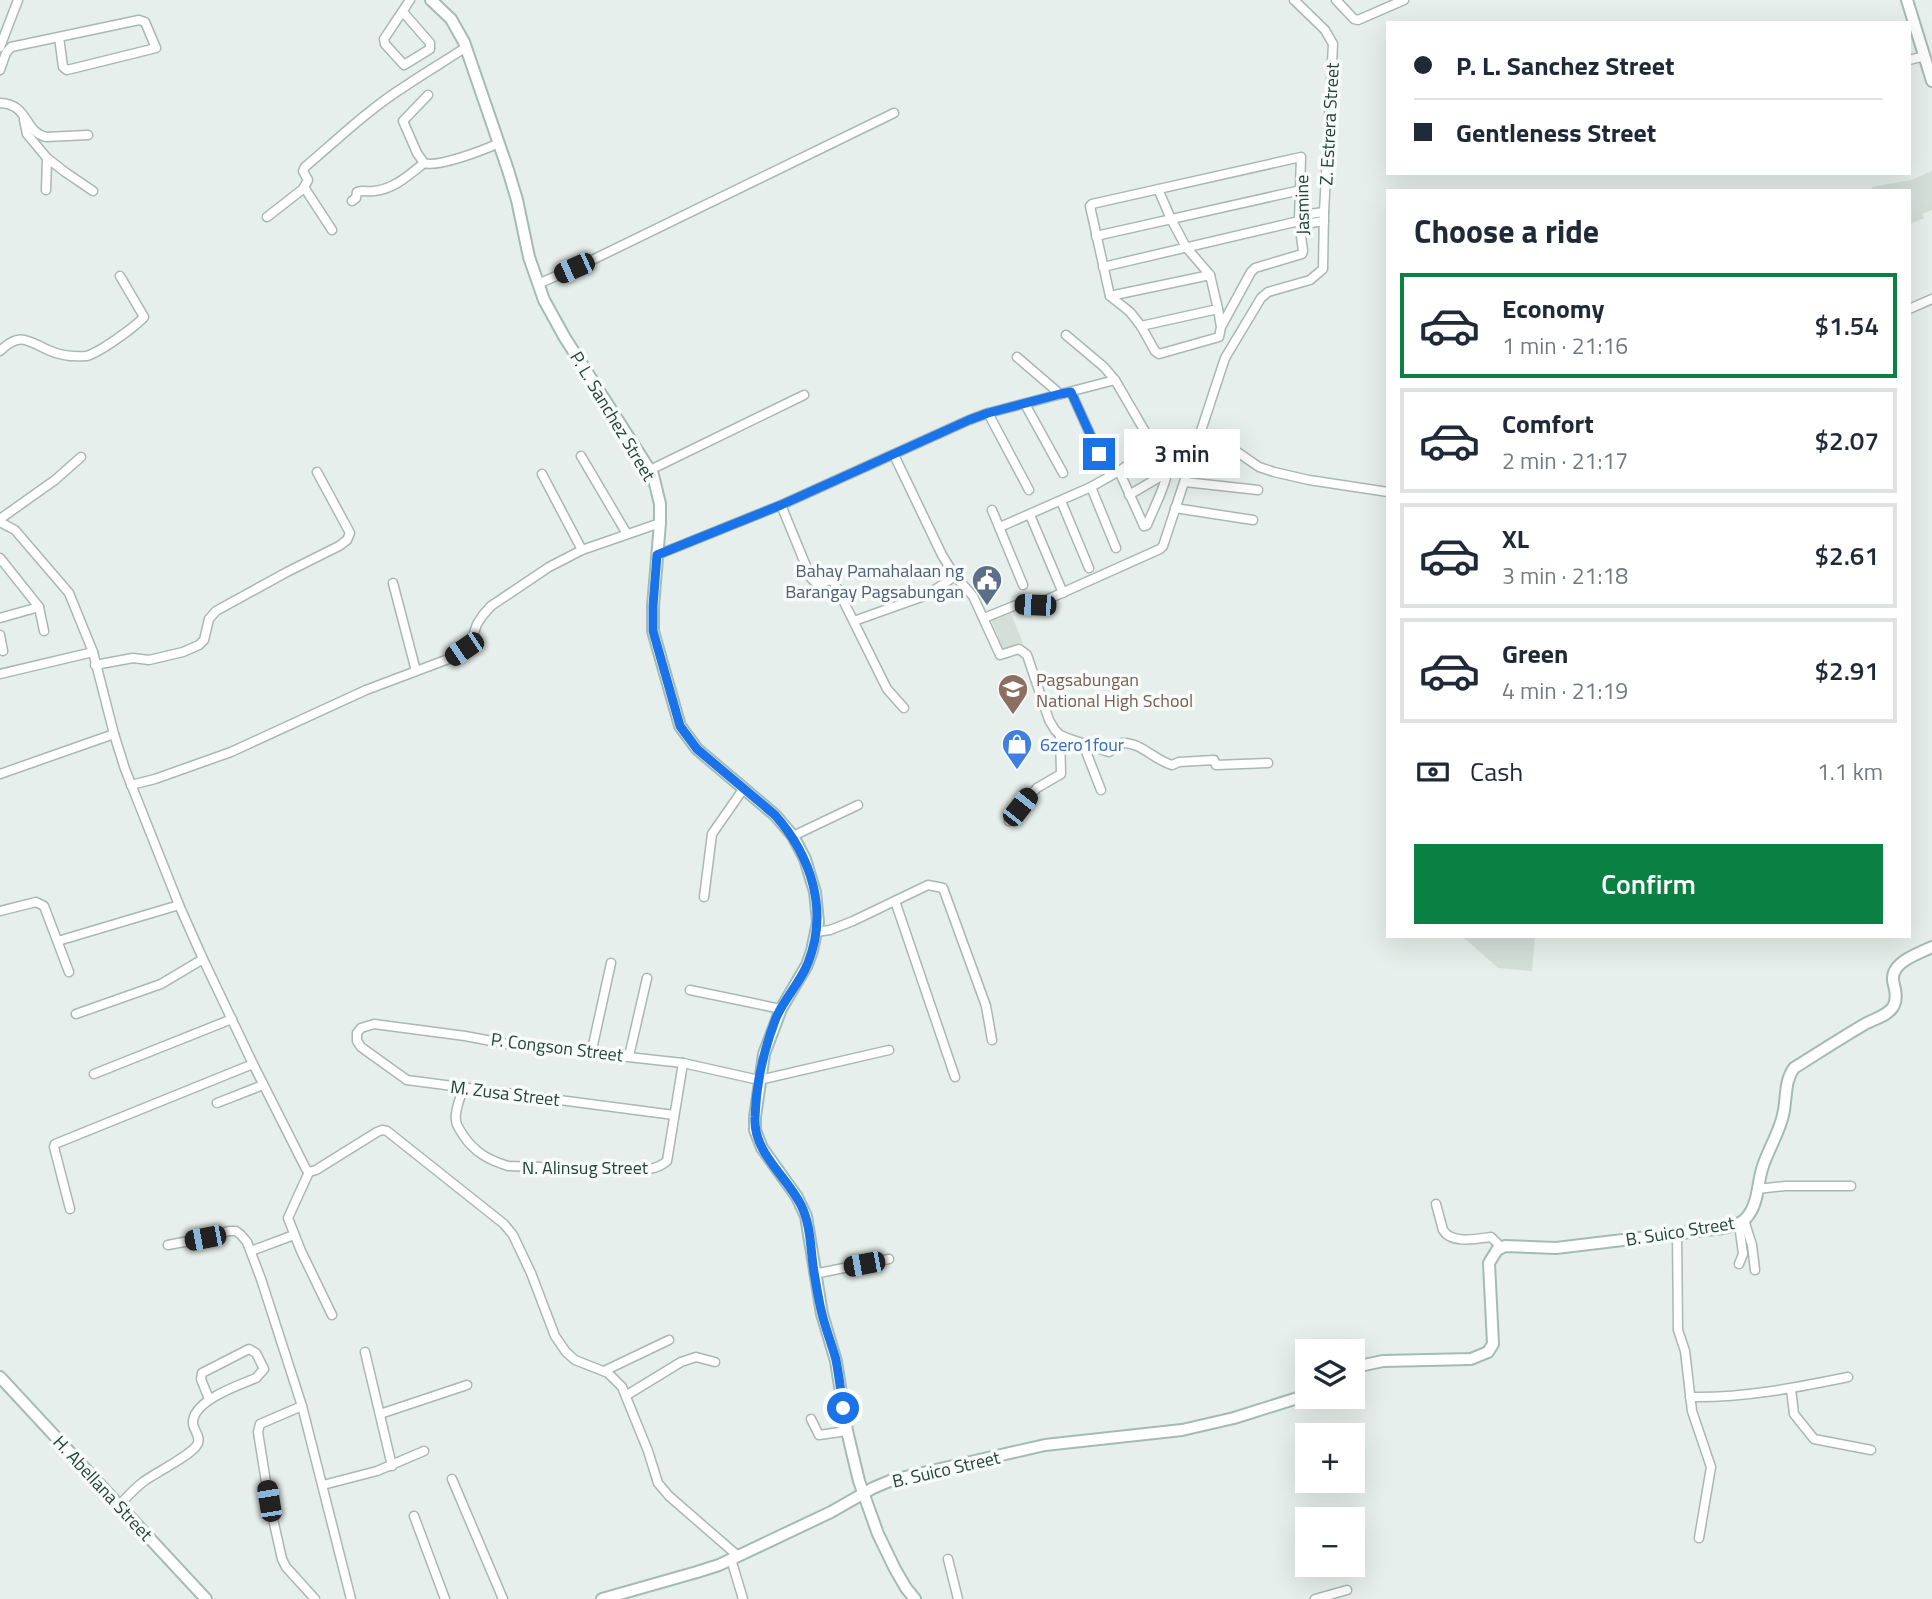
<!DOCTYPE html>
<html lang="en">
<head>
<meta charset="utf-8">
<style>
	:root { --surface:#fff; --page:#f6f6f7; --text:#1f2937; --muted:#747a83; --line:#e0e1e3; --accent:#0b8043 }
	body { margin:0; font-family:"Titillium Web",sans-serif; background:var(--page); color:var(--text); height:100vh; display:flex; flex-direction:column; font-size:26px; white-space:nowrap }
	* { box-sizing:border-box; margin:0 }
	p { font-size:23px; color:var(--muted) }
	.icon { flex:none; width:38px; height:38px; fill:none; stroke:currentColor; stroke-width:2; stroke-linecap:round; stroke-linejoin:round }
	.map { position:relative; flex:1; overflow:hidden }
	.details { position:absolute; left:1386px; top:189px; width:525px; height:749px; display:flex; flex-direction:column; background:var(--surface); border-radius:0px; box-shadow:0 7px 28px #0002 }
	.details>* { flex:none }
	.hud { position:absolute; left:1386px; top:21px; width:525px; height:154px; border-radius:0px; box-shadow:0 7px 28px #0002; display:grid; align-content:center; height:154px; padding:0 28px; background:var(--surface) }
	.controls { position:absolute; left:1295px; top:1339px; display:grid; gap:14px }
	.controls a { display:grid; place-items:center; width:70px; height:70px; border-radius:0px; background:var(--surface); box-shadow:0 7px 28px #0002; font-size:35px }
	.end { position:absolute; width:32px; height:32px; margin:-16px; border:9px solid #1a73e8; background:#fff; box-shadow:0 0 0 4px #fff }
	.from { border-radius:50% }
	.bubble { position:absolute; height:49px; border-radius:0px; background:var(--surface); box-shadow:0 7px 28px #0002; font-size:23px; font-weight:600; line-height:49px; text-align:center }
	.car { position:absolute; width:21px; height:42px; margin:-21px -10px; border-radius:9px; box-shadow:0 0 5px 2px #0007; background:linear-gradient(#222 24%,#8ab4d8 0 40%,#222 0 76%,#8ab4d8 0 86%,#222 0) }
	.hud b { display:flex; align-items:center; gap:24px; height:66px; font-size:26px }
	.hud b+b { border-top:2px solid var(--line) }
	.hud i { width:18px; height:18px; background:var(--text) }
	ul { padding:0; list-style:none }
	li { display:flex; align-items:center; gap:21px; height:105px; margin:0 14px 10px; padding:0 14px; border:4px solid var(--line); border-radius:0px }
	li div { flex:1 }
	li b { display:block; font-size:26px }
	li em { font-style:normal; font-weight:600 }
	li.current { border-color:var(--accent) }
	li>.icon { width:63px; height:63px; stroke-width:1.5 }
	h2 { padding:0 28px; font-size:32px; line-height:84px }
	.pay { display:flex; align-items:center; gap:18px; height:77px; padding:0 28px; font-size:26px }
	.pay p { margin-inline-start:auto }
	.button { display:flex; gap:14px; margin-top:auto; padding:14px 28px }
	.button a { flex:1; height:80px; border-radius:0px; background:var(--accent); color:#fff; font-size:28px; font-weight:600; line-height:80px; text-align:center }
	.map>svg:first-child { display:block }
</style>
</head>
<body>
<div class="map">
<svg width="1932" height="1599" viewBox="0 0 1932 1599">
	<rect width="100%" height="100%" fill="#e6efeb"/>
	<g fill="#d4dfda">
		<polygon points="1932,171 1932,210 1922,214 1924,218 1909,224 1909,191 1873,191 1872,187 1911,180"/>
		<polygon points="1009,609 1023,643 1003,650 990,617"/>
		<polygon points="1462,936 1535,936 1532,971 1498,968"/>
	</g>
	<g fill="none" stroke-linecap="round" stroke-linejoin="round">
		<g stroke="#a8b8b2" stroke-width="11">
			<g id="street">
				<polyline points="1336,0 1354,19 1358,20 1404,0"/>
				<polyline points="403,12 430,43 430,49 404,65 385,44 384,39 410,0"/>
				<polyline points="0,47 18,0"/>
				<polyline points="1909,60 1925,56"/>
				<polyline points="0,70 6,53 11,47 139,20 145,22 156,48 67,70 63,67 59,37"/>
				<path d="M428,95l-25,26 14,32 7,10c13,5 60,-13 75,-20"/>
				<path d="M0,103c29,1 24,29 46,34l42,-2"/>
				<polyline points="24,120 27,134 47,158 46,190"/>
				<polyline points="47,158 65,172 93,191"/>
				<polyline points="304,187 332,230"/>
				<polyline points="1158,189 1171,219 1186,247 1210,275 1218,309 1221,327 1219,337 1159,354 1155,351 1141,326 1130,312 1110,296 1090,206 1092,204 1301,157 1299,221 1303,251 1302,254 1255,268 1251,272 1221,327"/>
				<path d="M352,201l4,-3 1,-6c6,-2 10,0 17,-1 20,-2 35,-16 50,-28"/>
				<path d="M267,217l36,-28 5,-9 -5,-9 2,-4c33,-28 65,-59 102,-82 19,-13 40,-25 59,-38"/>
				<polyline points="1303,220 1309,214 1324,212"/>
				<polyline points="1096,236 1301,190"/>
				<polyline points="1103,267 1299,221 1311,223 1324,221"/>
				<polyline points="538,284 586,263 894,113"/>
				<polyline points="1110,296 1210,275"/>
				<polyline points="1909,309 1932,299"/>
				<polyline points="1141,326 1218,309"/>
				<polyline points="1066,335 1104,367 1115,380 1154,447"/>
				<path d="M0,351c20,-20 28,-10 48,-1 11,5 26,7 38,6 12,-2 50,-30 58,-39l-24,-41"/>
				<polyline points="1017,357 1060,394"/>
				<polyline points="1071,392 1099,454"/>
				<polyline points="1025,404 1063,473"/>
				<polyline points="988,413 1029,490"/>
				<polyline points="1195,452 1213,448 1233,449 1259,467 1274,472 1309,480 1388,492"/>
				<path d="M894,455l48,100 13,21 18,20 27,59 19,-6 8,6 22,65 6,10 5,5 10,4 39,13 13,-9c19,-1 32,17 50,22l7,-3 35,-2 2,5 52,-2"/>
				<polyline points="581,456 627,534"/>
				<polyline points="650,470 804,395"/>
				<polyline points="1119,471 1144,526"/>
				<polyline points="542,474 582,550"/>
				<polyline points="1185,482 1258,490"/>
				<polyline points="1091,487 1116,548"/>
				<polyline points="1129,495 1168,472"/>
				<polyline points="1061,501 1089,568"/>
				<polyline points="781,505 811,578 818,585 829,580 834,582 887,689 904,708"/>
				<polyline points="1175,508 1253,520"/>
				<polyline points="992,510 1023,585"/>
				<polyline points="1030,515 1063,593"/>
				<polyline points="0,519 55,480 81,457"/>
				<polyline points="0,522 15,530 69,593 93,652 114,734 125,769 179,905 203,959 253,1064 306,1169 309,1172"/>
				<path d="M1000,527l91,-40 28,-16 44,-30c15,27 -6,58 -16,84l-3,1"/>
				<polyline points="657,555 781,505 969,420 988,413 1115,380"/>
				<polyline points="0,558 39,607 44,631"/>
				<polyline points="393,583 416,671"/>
				<polyline points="0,618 39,607"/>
				<polyline points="984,618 1016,605 1035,605 1160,549 1163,546 1225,358 1261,298 1268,292 1310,280 1323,269 1324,212 1333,44 1325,30 1294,0"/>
				<polyline points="854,621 927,595 955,576"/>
				<polyline points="0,635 3,651"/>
				<polyline points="95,665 133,658 149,660 183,652 199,645 204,640 209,619 216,611 287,572 339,546 347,540 350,533 317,472"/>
				<polyline points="0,674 93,652"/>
				<polyline points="1083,744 1101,790"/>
				<polyline points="0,774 114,734"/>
				<polyline points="131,785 155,779 231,752 366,690 451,658 464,649 473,636 477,624 483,615 491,606 549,567 582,550 660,523"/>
				<polyline points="1009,821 1037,788 1061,774 1060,735"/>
				<polyline points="793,836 858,805"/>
				<polyline points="704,897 712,834 744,788"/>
				<polyline points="895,901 955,1077"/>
				<polyline points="0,911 36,902 44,906 69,972"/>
				<polyline points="816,932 830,930 853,921 928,885 943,888 986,1006 992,1040"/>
				<polyline points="58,941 179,905"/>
				<polyline points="690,990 781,1009"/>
				<polyline points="76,1014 161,984 203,959"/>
				<polyline points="591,1054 611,963"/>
				<polyline points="629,1056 647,978"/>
				<polyline points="94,1074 232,1019"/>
				<path d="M463,1088c-2,9 -9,23 -7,32 0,6 5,11 7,15 12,18 26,25 45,31l124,4c12,0 25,0 35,-9l16,-98"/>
				<polyline points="217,1103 263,1085"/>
				<polyline points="674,1115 407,1080 361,1047 357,1041 357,1033 361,1028 374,1024 465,1036 508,1044 683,1063 759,1080 889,1050"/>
				<polyline points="1757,1189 1785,1186 1851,1186"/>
				<path d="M1436,1204l7,26c8,14 33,9 48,7l11,11"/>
				<polyline points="70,1209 54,1147 55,1144 253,1064"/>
				<polyline points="1744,1220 1752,1245 1755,1270"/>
				<polyline points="1739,1224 1743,1254 1739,1264"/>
				<polyline points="1677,1233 1678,1330 1685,1351 1692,1411 1711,1467 1699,1538"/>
				<polyline points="168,1245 205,1238 229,1231 236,1231 241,1235 247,1242 261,1279 302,1406 351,1599"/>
				<polyline points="251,1251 294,1235"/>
				<polyline points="814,1274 889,1259"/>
				<polyline points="332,1315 301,1251 288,1218 309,1172 316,1170 377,1132 382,1130 387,1131 504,1224 513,1235 531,1273 555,1336 566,1352 575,1360 608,1373 622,1387 648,1451 658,1483 669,1496 738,1556"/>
				<polyline points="365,1352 392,1466"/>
				<polyline points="604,1371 669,1340"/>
				<polyline points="1791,1389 1794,1414 1814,1439 1871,1450"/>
				<polyline points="627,1395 681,1362 696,1357 715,1362"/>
				<path d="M1690,1397c53,1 105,-9 158,-20"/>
				<polyline points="302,1406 260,1424 258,1432 269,1501 282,1559 286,1567 315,1599"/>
				<polyline points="380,1414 467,1385"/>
				<polyline points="811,1419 819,1435 847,1431"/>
				<polyline points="452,1479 503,1599"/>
				<polyline points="323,1485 377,1471 424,1451"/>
				<path d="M119,1505c8,-8 15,-16 24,-23 12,-9 47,-26 54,-37 5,-7 -3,-14 -4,-21 -2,-23 46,-39 63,-46l8,-9 -8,-16 -7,-4 -47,24 -1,6 8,20"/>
				<polyline points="414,1516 445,1599"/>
				<polyline points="731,1559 743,1599"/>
				<polyline points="948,1559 958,1599"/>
				<polyline points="1315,1599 1347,1590"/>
			</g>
		</g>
		<g stroke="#a4bbb3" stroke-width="14">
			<g id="secondary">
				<polyline points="431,0 451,19 464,42 508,170 517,200 529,257 544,300 565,338 653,475 660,504 660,523 653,606 653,631 680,726 697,749 775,815 793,836 805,859 815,892 818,922 812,951 807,965 781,1009 764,1054 755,1117 755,1130 762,1148 797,1197 806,1216 822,1314 836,1361 847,1431 859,1481 878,1534 895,1569 906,1588 915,1599"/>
				<polyline points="1907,0 1932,81"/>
				<path d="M1353,1370l11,-5 19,-4 88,-2 17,-7 5,-8 -4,-81 8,-13 8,-4 51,2 167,-20c8,-2 18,-3 24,-11 12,-14 10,-34 16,-51 6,-18 16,-33 20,-51 4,-16 1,-34 11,-47 24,-15 47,-30 71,-44 9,-5 22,-8 28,-17 4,-7 3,-15 1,-22 -7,-22 22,-30 38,-38"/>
				<polyline points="0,1377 206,1599"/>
				<polyline points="602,1599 697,1572 719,1565 831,1512 873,1488 892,1480 1045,1445 1182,1430 1234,1418 1307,1395"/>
			</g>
		</g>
		<use href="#street" stroke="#fff" stroke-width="8"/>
		<use href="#secondary" stroke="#fff" stroke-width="10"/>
	</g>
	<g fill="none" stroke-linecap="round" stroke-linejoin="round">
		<path stroke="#1a73e8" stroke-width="9" d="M843,1408c-2,-16 -4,-32 -7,-48 -4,-15 -10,-30 -14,-46 -3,-12 -5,-24 -7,-36 -5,-25 -3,-51 -14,-73 -15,-30 -48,-52 -46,-88 1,-33 9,-68 21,-99 8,-19 24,-35 32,-55 21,-53 3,-107 -33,-148l-78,-66 -17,-23 -27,-95v-25l4,-51 124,-50 188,-85 19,-7 72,-19 11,-2 28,62"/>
	</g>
	<defs>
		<g id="civic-pin" transform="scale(1.575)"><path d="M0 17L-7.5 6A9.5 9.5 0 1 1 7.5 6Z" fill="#5c6f8a" stroke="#f7fbf9"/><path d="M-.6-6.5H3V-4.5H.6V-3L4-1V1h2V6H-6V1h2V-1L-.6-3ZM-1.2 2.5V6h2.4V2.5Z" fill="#fff"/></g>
		<g id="school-pin" transform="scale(1.575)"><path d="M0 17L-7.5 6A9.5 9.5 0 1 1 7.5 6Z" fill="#8d6e63" stroke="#f7fbf9"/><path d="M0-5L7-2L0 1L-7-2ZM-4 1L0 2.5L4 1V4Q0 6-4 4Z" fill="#fff"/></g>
		<g id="shop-pin" transform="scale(1.575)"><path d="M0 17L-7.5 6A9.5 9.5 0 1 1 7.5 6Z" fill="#3f7fe0" stroke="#f7fbf9"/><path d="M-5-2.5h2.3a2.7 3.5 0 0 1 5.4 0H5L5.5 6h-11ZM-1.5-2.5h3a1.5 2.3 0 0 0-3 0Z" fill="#fff"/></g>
	</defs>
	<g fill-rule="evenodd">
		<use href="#civic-pin" x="987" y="580"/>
		<use href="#school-pin" x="1013" y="689"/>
		<use href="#shop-pin" x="1017" y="744"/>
	</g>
	<g text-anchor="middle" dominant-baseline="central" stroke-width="7" stroke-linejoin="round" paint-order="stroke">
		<g font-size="18" fill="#24423a" stroke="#f7fbf9">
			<text transform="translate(1329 124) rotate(-87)">Z. Estrera Street</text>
			<text transform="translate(1302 205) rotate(-91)">Jasmine</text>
			<text transform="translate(613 416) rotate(59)">P. L. Sanchez Street</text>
			<text transform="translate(557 1047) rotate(7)">P. Congson Street</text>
			<text transform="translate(505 1093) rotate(7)">M. Zusa Street</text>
			<text x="585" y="1167">N. Alinsug Street</text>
			<text transform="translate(1680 1231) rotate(-9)">B. Suico Street</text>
			<text transform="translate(946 1469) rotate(-13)">B. Suico Street</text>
			<text transform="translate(103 1488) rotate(47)">H. Abellana Street</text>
		</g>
		<g font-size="18" fill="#4e5e75" stroke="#f7fbf9" text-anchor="end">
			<text x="964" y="570">Bahay Pamahalaan ng<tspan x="964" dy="21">Barangay Pagsabungan</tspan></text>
		</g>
		<g font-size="18" fill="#785e54" stroke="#f7fbf9" text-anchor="start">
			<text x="1036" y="679">Pagsabungan<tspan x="1036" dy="21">National High School</tspan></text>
		</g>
		<g font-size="18" fill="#366cbe" stroke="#f7fbf9" text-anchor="start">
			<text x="1040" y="744">6zero1four</text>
		</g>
	</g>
</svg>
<div class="controls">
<a><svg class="icon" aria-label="layers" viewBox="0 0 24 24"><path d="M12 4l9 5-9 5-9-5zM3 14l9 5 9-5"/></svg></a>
<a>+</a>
<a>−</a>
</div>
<i class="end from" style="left:843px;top:1408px"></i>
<i class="end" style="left:1099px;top:454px"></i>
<div class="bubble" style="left:1124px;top:429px;width:116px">3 min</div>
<i class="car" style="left:574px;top:268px;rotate:246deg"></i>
<i class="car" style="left:1035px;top:605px;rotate:272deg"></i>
<i class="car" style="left:464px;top:649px;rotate:236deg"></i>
<i class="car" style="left:1020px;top:807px;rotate:38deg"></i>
<i class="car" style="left:205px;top:1238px;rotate:259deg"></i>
<i class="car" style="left:864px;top:1264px;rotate:259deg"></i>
<i class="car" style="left:269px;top:1501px;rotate:351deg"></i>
<div class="hud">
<b><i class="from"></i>P. L. Sanchez Street</b>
<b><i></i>Gentleness Street</b>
</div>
<section class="details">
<h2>Choose a ride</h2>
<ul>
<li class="current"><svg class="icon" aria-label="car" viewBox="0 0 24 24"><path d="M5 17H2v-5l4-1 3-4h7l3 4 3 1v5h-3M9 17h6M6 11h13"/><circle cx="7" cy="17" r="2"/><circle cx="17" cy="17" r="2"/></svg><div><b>Economy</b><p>1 min · 21:16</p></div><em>$1.54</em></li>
<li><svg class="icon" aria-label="car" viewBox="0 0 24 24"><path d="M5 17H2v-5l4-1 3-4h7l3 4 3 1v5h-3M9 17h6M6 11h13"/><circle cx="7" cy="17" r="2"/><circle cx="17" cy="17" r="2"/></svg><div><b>Comfort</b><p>2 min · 21:17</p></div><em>$2.07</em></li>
<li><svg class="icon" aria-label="car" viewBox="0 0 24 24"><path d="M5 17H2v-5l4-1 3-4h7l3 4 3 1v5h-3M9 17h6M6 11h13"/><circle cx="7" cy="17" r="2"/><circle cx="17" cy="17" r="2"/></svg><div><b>XL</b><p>3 min · 21:18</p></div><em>$2.61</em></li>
<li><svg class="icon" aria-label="car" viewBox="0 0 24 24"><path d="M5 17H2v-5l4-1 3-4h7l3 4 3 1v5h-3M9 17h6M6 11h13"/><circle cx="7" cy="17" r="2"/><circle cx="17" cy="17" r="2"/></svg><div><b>Green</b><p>4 min · 21:19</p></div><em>$2.91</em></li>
</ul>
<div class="pay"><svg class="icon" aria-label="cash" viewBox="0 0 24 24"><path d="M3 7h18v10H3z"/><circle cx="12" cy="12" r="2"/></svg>Cash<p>1.1 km</p></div>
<div class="button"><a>Confirm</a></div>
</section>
</div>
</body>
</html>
